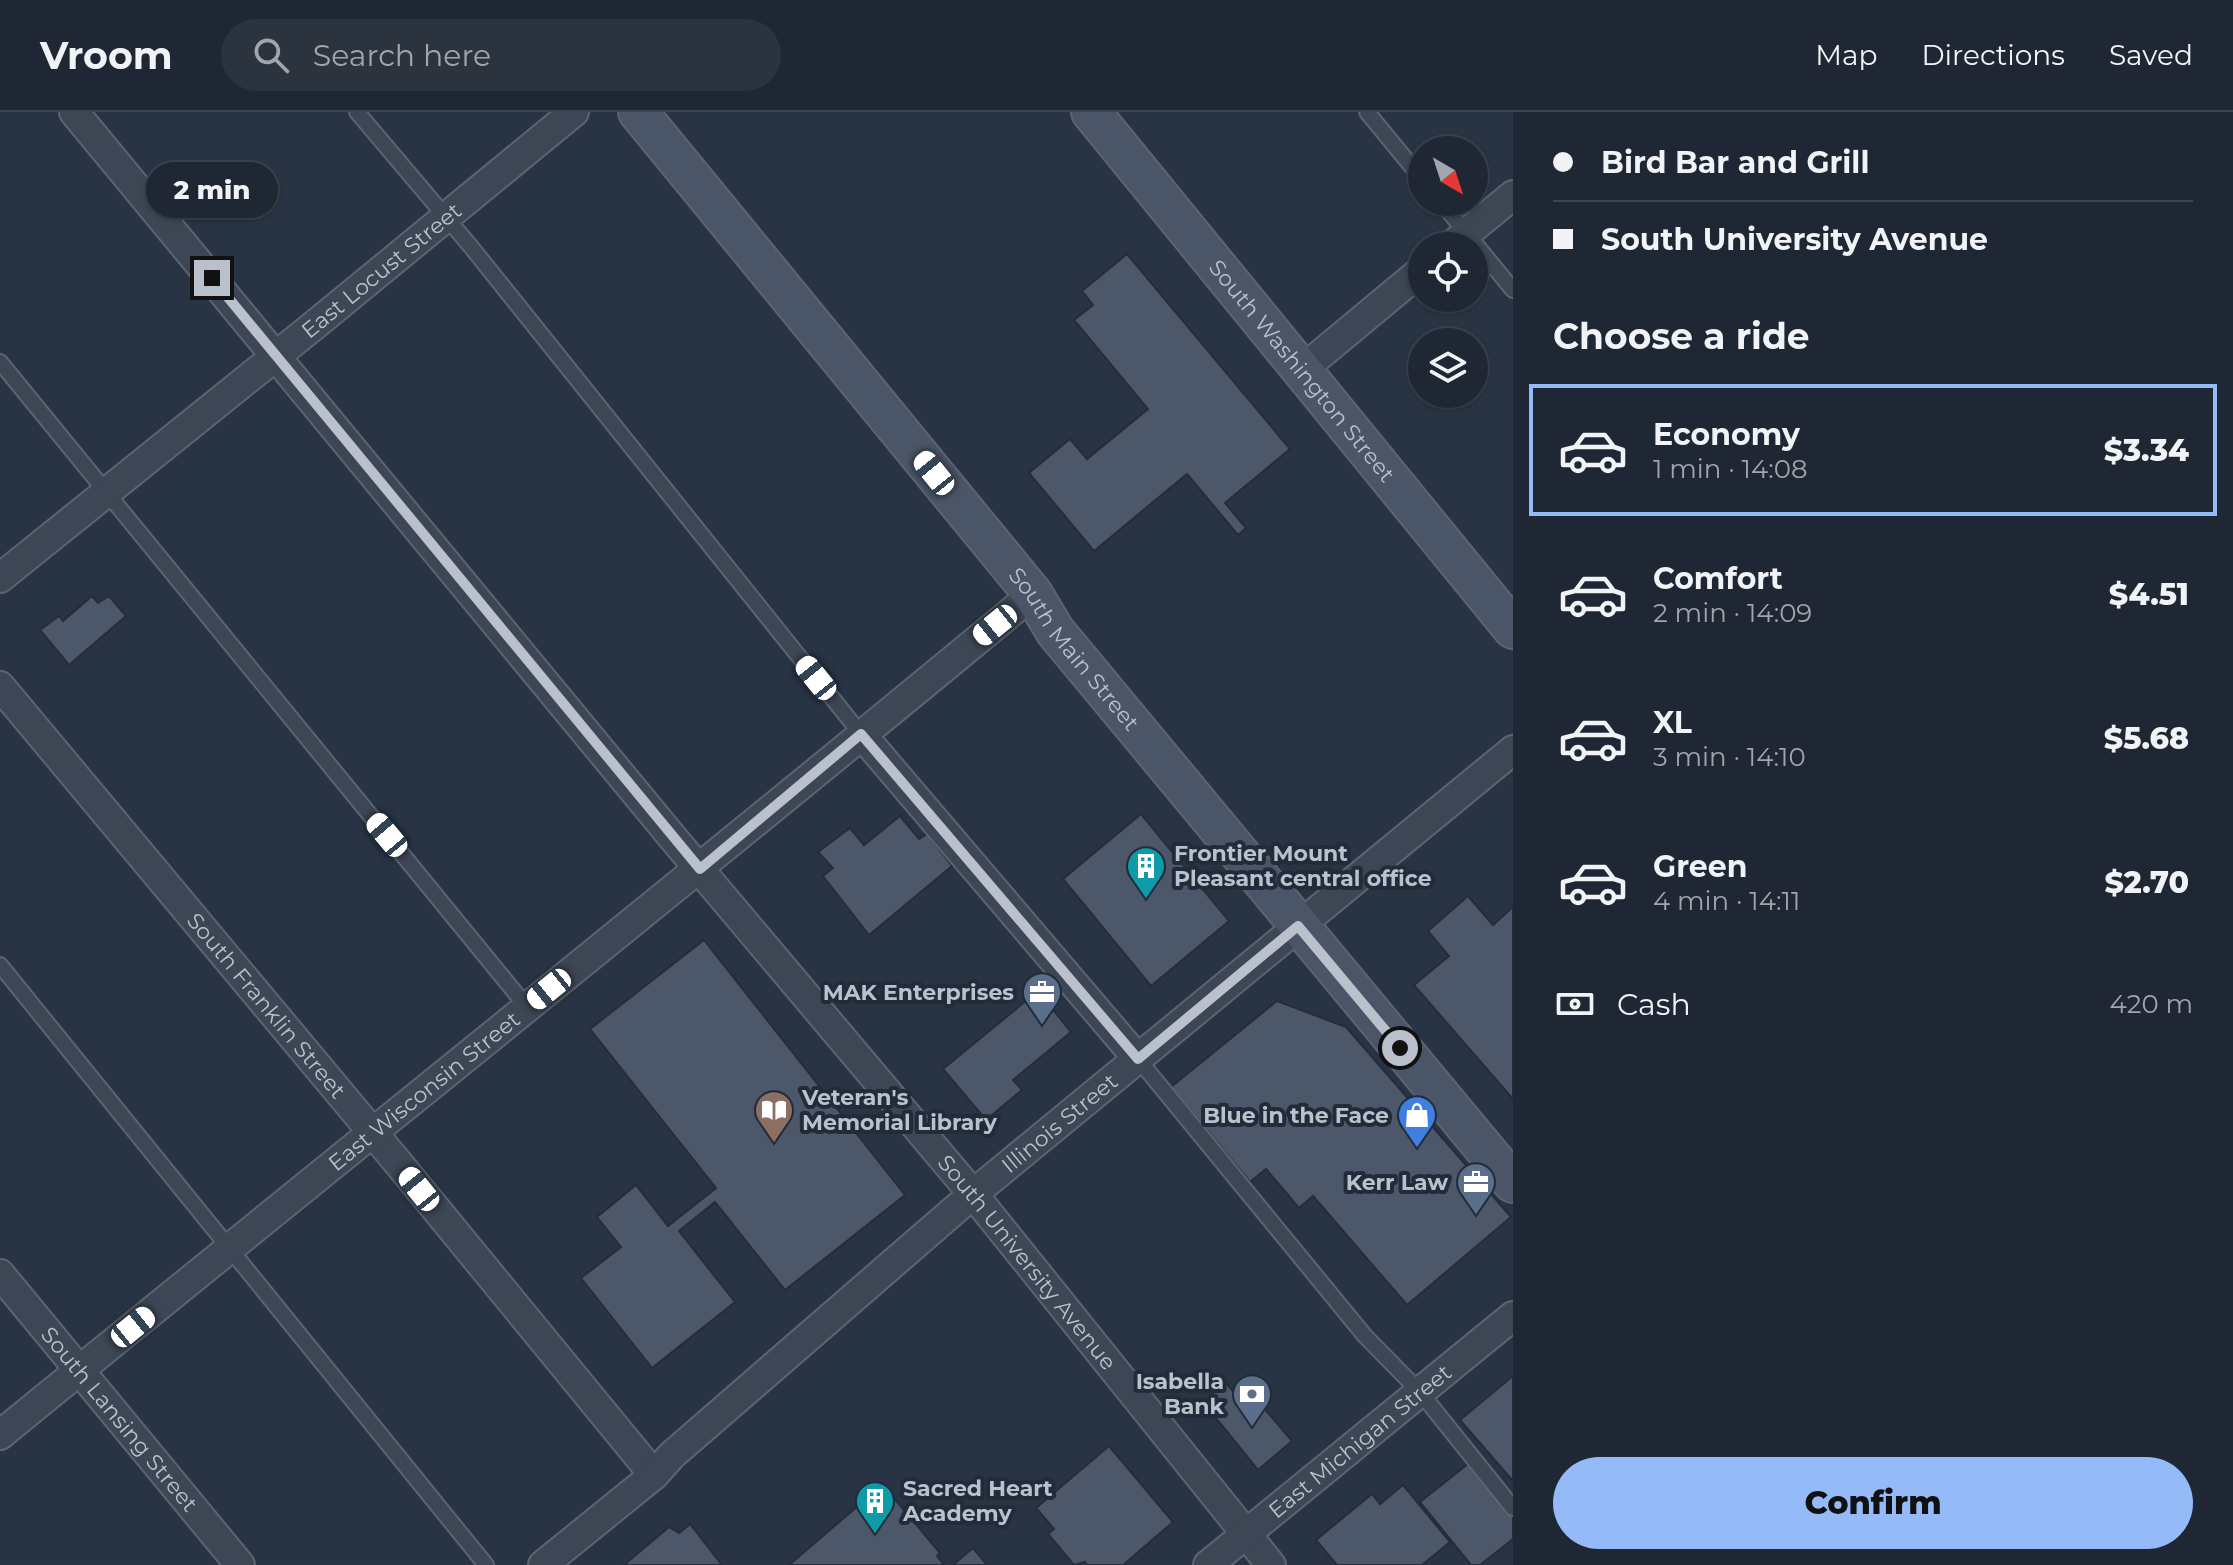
<!DOCTYPE html>
<html lang="en">
<head>
<meta charset="utf-8">
<style>
	:root { --surface:#1e2733; --page:#2b333f; --text:#f1f3f6; --muted:#a1a5ac; --line:#3c444e; --accent:#94baf8 }
	body { margin:0; font-family:Montserrat,sans-serif; background:var(--page); color:var(--text); height:100vh; display:flex; flex-direction:column; font-size:30px; white-space:nowrap }
	* { box-sizing:border-box; margin:0 }
	p { font-size:26px; color:var(--muted) }
	.icon { flex:none; width:44px; height:44px; fill:none; stroke:currentColor; stroke-width:2; stroke-linecap:round; stroke-linejoin:round }
	.map { position:relative; flex:1; overflow:hidden }
	.details { display:flex; flex-direction:column; background:var(--surface); width:720px }
	.details>* { flex:none }
	.hud { display:grid; align-content:center; height:176px; padding:0 40px; background:var(--surface) }
	.needle { width:52px; rotate:141deg }
	.fabs { position:absolute; left:1408px; top:24px; display:grid; gap:16px }
	.fabs a { display:grid; place-items:center; width:80px; height:80px; border-radius:50%; background:var(--surface); box-shadow:0 2px 6px #0004,0 0 0 2px var(--line); font-size:40px }
	.end { position:absolute; width:36px; height:36px; margin:-18px; border:10px solid #bac1cd; background:#111; box-shadow:0 0 0 4px #111 }
	.from { border-radius:50% }
	.bubble { position:absolute; height:56px; border-radius:28px; background:var(--surface); box-shadow:0 2px 6px #0004,0 0 0 2px var(--line); font-size:26px; font-weight:800; line-height:56px; text-align:center }
	.car { position:absolute; width:24px; height:48px; margin:-24px -12px; border-radius:10px; box-shadow:0 0 6px 2px #0007; background:linear-gradient(#fff 24%,#345 0 40%,#fff 0 76%,#345 0 86%,#fff 0) }
	.hud b { display:flex; align-items:center; gap:28px; height:76px; font-size:30px }
	.hud b+b { border-top:2px solid var(--line) }
	.hud i { width:20px; height:20px; background:var(--text) }
	ul { padding:0; list-style:none }
	li { display:flex; align-items:center; gap:24px; height:132px; margin:0 16px 12px; padding:0 24px; border:4px solid transparent; border-radius:0px }
	li div { flex:1 }
	li b { display:block; font-size:30px }
	li em { font-style:normal; font-weight:800 }
	li.selected { border-color:var(--accent) }
	li>.icon { width:72px; height:72px; stroke-width:1.5 }
	h2 { padding:0 40px; font-size:36px; line-height:96px }
	.pay { display:flex; align-items:center; gap:20px; height:88px; padding:0 40px; font-size:30px }
	.pay p { margin-inline-start:auto }
	.primary-button { display:flex; gap:16px; margin-top:auto; padding:16px 40px }
	.primary-button a { flex:1; height:92px; border-radius:48px; background:var(--accent); color:#111; font-size:32px; font-weight:800; line-height:92px; text-align:center }
	header { display:flex; align-items:center; gap:48px; box-sizing:border-box; height:112px; padding:0 40px; background:var(--surface); border-bottom:2px solid var(--line) }
	header strong { font-size:38px }
	nav { display:flex; gap:44px; margin-inline-start:auto; font-size:28px }
	.search { width:560px; height:72px; background:var(--page); display:flex; align-items:center; gap:20px; box-sizing:border-box; padding:0 28px; border-radius:44px; color:var(--muted); font-size:30px }
	main { display:flex; flex:1; min-height:0 }
	.map>svg:first-child { display:block }
</style>
</head>
<body>
<header>
<strong>Vroom</strong>
<div class="search"><svg class="icon" aria-label="search" viewBox="0 0 24 24"><circle cx="10" cy="10" r="6"/><path d="M15 15l6 6"/></svg>Search here</div>
<nav><a>Map</a><a>Directions</a><a>Saved</a></nav>
</header>
<main>
<div class="map">
<svg width="1513" height="1453" viewBox="0 0 1513 1453">
	<rect width="100%" height="100%" fill="#283444"/>
	<g fill="#4c586a" stroke="#232d3b" stroke-width="2">
		<polygon points="1127,142 1290,337 1225,391 1246,416 1238,423 1187,362 1094,439 1029,361 1070,327 1087,347 1148,297 1074,208 1093,193 1082,179"/>
		<polygon points="92,484 98,491 109,484 126,504 69,553 40,518 59,504 63,509"/>
		<polygon points="1141,702 1229,809 1151,874 1063,767"/>
		<polygon points="900,704 919,727 927,722 952,754 869,823 823,764 833,756 818,740 850,716 864,733"/>
		<polygon points="1468,784 1493,813 1513,795 1513,987 1414,873 1449,844 1428,819"/>
		<polygon points="704,828 905,1083 785,1178 715,1090 679,1119 735,1190 652,1256 581,1166 621,1135 597,1105 636,1073 668,1114 716,1076 590,917"/>
		<polygon points="1038,879 1071,920 1013,968 1022,978 986,1008 943,957"/>
		<polygon points="1277,889 1346,915 1511,1105 1407,1193 1313,1084 1299,1096 1266,1057 1250,1070 1171,975"/>
		<polygon points="1513,1264 1513,1369 1460,1308"/>
		<polygon points="1225,1270 1253,1302 1262,1294 1292,1329 1258,1358 1203,1290"/>
		<polygon points="1109,1334 1173,1410 1123,1453 1087,1453 1085,1450 1074,1453 1048,1422 1054,1417 1036,1396"/>
		<polygon points="1473,1348 1513,1397 1513,1427 1480,1453 1471,1453 1420,1390"/>
		<polygon points="1403,1373 1450,1430 1422,1453 1337,1453 1316,1428 1372,1382 1380,1392"/>
		<polygon points="894,1386 940,1441 937,1444 944,1453 789,1453 859,1393 870,1406"/>
		<polygon points="690,1412 722,1453 624,1453 669,1415 679,1421"/>
		<polygon points="973,1436 987,1453 953,1453"/>
	</g>
	<g fill="none" stroke-linecap="round" stroke-linejoin="round">
		<g stroke="#5b6471" stroke-width="18">
			<g id="lane">
				<polyline points="357,0 472,136 861,622"/>
				<polyline points="1367,0 1422,67"/>
				<polyline points="1441,90 1513,178"/>
				<polyline points="0,250 527,895"/>
				<polyline points="0,853 486,1453"/>
				<polyline points="1138,947 1365,1224 1420,1280 1513,1396"/>
			</g>
		</g>
		<g stroke="#5b6471" stroke-width="32">
			<g id="street">
				<path id="s1" d="M74,0l599,726 300,356 298,371"/>
				<polyline points="1451,134 1513,83"/>
				<polyline points="1303,257 1422,158"/>
				<path id="s2" d="M0,466l317,-255 257,-211"/>
				<path id="s3" d="M0,574l399,478 255,311"/>
				<polyline points="861,622 1138,947"/>
				<path id="s4" d="M0,1162l240,291"/>
				<path id="s5" d="M0,1323c344,-281 692,-558 1033,-841"/>
				<path id="s6" d="M543,1453l111,-90 18,-20 301,-261 540,-444"/>
				<path id="s7" d="M1208,1453l305,-249"/>
			</g>
		</g>
		<g stroke="#5b6471" stroke-width="42">
			<g id="secondary">
				<path id="s8" d="M638,0l395,482 22,37 458,552"/>
				<path id="s9" d="M1091,0l422,517"/>
			</g>
		</g>
		<use href="#lane" stroke="#3c4654" stroke-width="14"/>
		<use href="#street" stroke="#3c4654" stroke-width="28"/>
		<use href="#secondary" stroke="#4a5567" stroke-width="38"/>
	</g>
	<g fill="none" stroke-linecap="round" stroke-linejoin="round">
		<polyline stroke="#bac1cd" stroke-width="10" points="212,166 700,757 861,622 1138,947 1298,814 1400,936"/>
	</g>
	<defs>
		<g id="building-pin" transform="scale(2)"><path d="M0 17L-7.5 6A9.5 9.5 0 1 1 7.5 6Z" fill="#0f9aa8" stroke="#212b39"/><path d="M-4-6H4V6H1V3H-1V6H-4ZM-2.5-4.3h1.7v1.8h-1.7ZM.8-4.3h1.7v1.8H.8ZM-2.5-1h1.7V.8h-1.7ZM.8-1h1.7V.8H.8Z" fill="#fff"/></g>
		<g id="office-pin" transform="scale(2)"><path d="M0 17L-7.5 6A9.5 9.5 0 1 1 7.5 6Z" fill="#5c6f8a" stroke="#212b39"/><path d="M-6-3h4V-5.5h4V-3h4V5H-6ZM-1-4.5V-3h2v-1.5ZM-6 0V1H6V0Z" fill="#fff"/></g>
		<g id="library-pin" transform="scale(2)"><path d="M0 17L-7.5 6A9.5 9.5 0 1 1 7.5 6Z" fill="#8d6e63" stroke="#212b39"/><path d="M-6-4Q-3-5.5-.7-3.5V5Q-3 3-6 4ZM6-4Q3-5.5 .7-3.5V5Q3 3 6 4Z" fill="#fff"/></g>
		<g id="shop-pin" transform="scale(2)"><path d="M0 17L-7.5 6A9.5 9.5 0 1 1 7.5 6Z" fill="#3f7fe0" stroke="#212b39"/><path d="M-5-2.5h2.3a2.7 3.5 0 0 1 5.4 0H5L5.5 6h-11ZM-1.5-2.5h3a1.5 2.3 0 0 0-3 0Z" fill="#fff"/></g>
		<g id="bank-pin" transform="scale(2)"><path d="M0 17L-7.5 6A9.5 9.5 0 1 1 7.5 6Z" fill="#5c6f8a" stroke="#212b39"/><path d="M-6-4H6V4H-6ZM0-2.3a2.3 2.3 0 1 0 0 4.6a2.3 2.3 0 1 0 0-4.6Z" fill="#fff"/></g>
	</defs>
	<g fill-rule="evenodd">
		<use href="#building-pin" x="1146" y="754"/>
		<use href="#office-pin" x="1042" y="880"/>
		<use href="#library-pin" x="774" y="998"/>
		<use href="#shop-pin" x="1417" y="1003"/>
		<use href="#office-pin" x="1476" y="1070"/>
		<use href="#bank-pin" x="1252" y="1282"/>
		<use href="#building-pin" x="875" y="1389"/>
	</g>
	<g text-anchor="middle" dominant-baseline="central" stroke-width="8" stroke-linejoin="round" paint-order="stroke">
		<g font-size="22" fill="#bac1cd" stroke="#212b39">
			<text stroke="none"><textPath href="#s2" startOffset="490">East Locust Street</textPath></text>
			<text stroke="none"><textPath href="#s9" startOffset="334">South Washington Street</textPath></text>
			<text stroke="none"><textPath href="#s8" startOffset="692">South Main Street</textPath></text>
			<text stroke="none"><textPath href="#s3" startOffset="416">South Franklin Street</textPath></text>
			<text stroke="none"><textPath href="#s5" startOffset="546">East Wisconsin Street</textPath></text>
			<text stroke="none"><textPath href="#s6" startOffset="680">Illinois Street</textPath></text>
			<text stroke="none"><textPath href="#s1" startOffset="1494">South University Avenue</textPath></text>
			<text stroke="none"><textPath href="#s4" startOffset="188">South Lansing Street</textPath></text>
			<text stroke="none"><textPath href="#s7" startOffset="196">East Michigan Street</textPath></text>
		</g>
		<g font-size="22" font-weight="bold" fill="#bac1cd" stroke="#212b39" text-anchor="end">
			<text x="1174" y="741" text-anchor="start">Frontier Mount<tspan x="1174" dy="25">Pleasant central office</tspan></text>
			<text x="1014" y="880">MAK Enterprises</text>
			<text x="802" y="985" text-anchor="start">Veteran's<tspan x="802" dy="25">Memorial Library</tspan></text>
			<text x="1389" y="1003">Blue in the Face</text>
			<text x="1448" y="1070">Kerr Law</text>
			<text x="1224" y="1269">Isabella<tspan x="1224" dy="25">Bank</tspan></text>
			<text x="903" y="1376" text-anchor="start">Sacred Heart<tspan x="903" dy="25">Academy</tspan></text>
		</g>
	</g>
</svg>
<div class="fabs">
<a><svg class="needle" viewBox="-14 -14 28 28"><path d="M0-13l5 13h-10z" fill="#e53935"/><path d="M0 13l5-13h-10z" fill="#a1a5ac"/></svg></a>
<a><svg class="icon" aria-label="locate" viewBox="0 0 24 24"><circle cx="12" cy="12" r="6"/><path d="M12 2v4M12 18v4M2 12h4M18 12h4"/></svg></a>
<a><svg class="icon" aria-label="layers" viewBox="0 0 24 24"><path d="M12 4l9 5-9 5-9-5zM3 14l9 5 9-5"/></svg></a>
</div>
<i class="end from" style="left:1400px;top:936px"></i>
<i class="end" style="left:212px;top:166px"></i>
<div class="bubble" style="left:146px;top:50px;width:132px">2 min</div>
<i class="car" style="left:934px;top:361px;rotate:321deg"></i>
<i class="car" style="left:995px;top:513px;rotate:231deg"></i>
<i class="car" style="left:816px;top:566px;rotate:321deg"></i>
<i class="car" style="left:387px;top:723px;rotate:320deg"></i>
<i class="car" style="left:549px;top:877px;rotate:231deg"></i>
<i class="car" style="left:419px;top:1077px;rotate:321deg"></i>
<i class="car" style="left:133px;top:1215px;rotate:51deg"></i>
</div>
<section class="details">
<div class="hud">
<b><i class="from"></i>Bird Bar and Grill</b>
<b><i></i>South University Avenue</b>
</div>
<h2>Choose a ride</h2>
<ul>
<li class="selected"><svg class="icon" aria-label="car" viewBox="0 0 24 24"><path d="M5 17H2v-5l4-1 3-4h7l3 4 3 1v5h-3M9 17h6M6 11h13"/><circle cx="7" cy="17" r="2"/><circle cx="17" cy="17" r="2"/></svg><div><b>Economy</b><p>1 min · 14:08</p></div><em>$3.34</em></li>
<li><svg class="icon" aria-label="car" viewBox="0 0 24 24"><path d="M5 17H2v-5l4-1 3-4h7l3 4 3 1v5h-3M9 17h6M6 11h13"/><circle cx="7" cy="17" r="2"/><circle cx="17" cy="17" r="2"/></svg><div><b>Comfort</b><p>2 min · 14:09</p></div><em>$4.51</em></li>
<li><svg class="icon" aria-label="car" viewBox="0 0 24 24"><path d="M5 17H2v-5l4-1 3-4h7l3 4 3 1v5h-3M9 17h6M6 11h13"/><circle cx="7" cy="17" r="2"/><circle cx="17" cy="17" r="2"/></svg><div><b>XL</b><p>3 min · 14:10</p></div><em>$5.68</em></li>
<li><svg class="icon" aria-label="car" viewBox="0 0 24 24"><path d="M5 17H2v-5l4-1 3-4h7l3 4 3 1v5h-3M9 17h6M6 11h13"/><circle cx="7" cy="17" r="2"/><circle cx="17" cy="17" r="2"/></svg><div><b>Green</b><p>4 min · 14:11</p></div><em>$2.70</em></li>
</ul>
<div class="pay"><svg class="icon" aria-label="cash" viewBox="0 0 24 24"><path d="M3 7h18v10H3z"/><circle cx="12" cy="12" r="2"/></svg>Cash<p>420 m</p></div>
<div class="primary-button"><a>Confirm</a></div>
</section>
</main>
</body>
</html>
